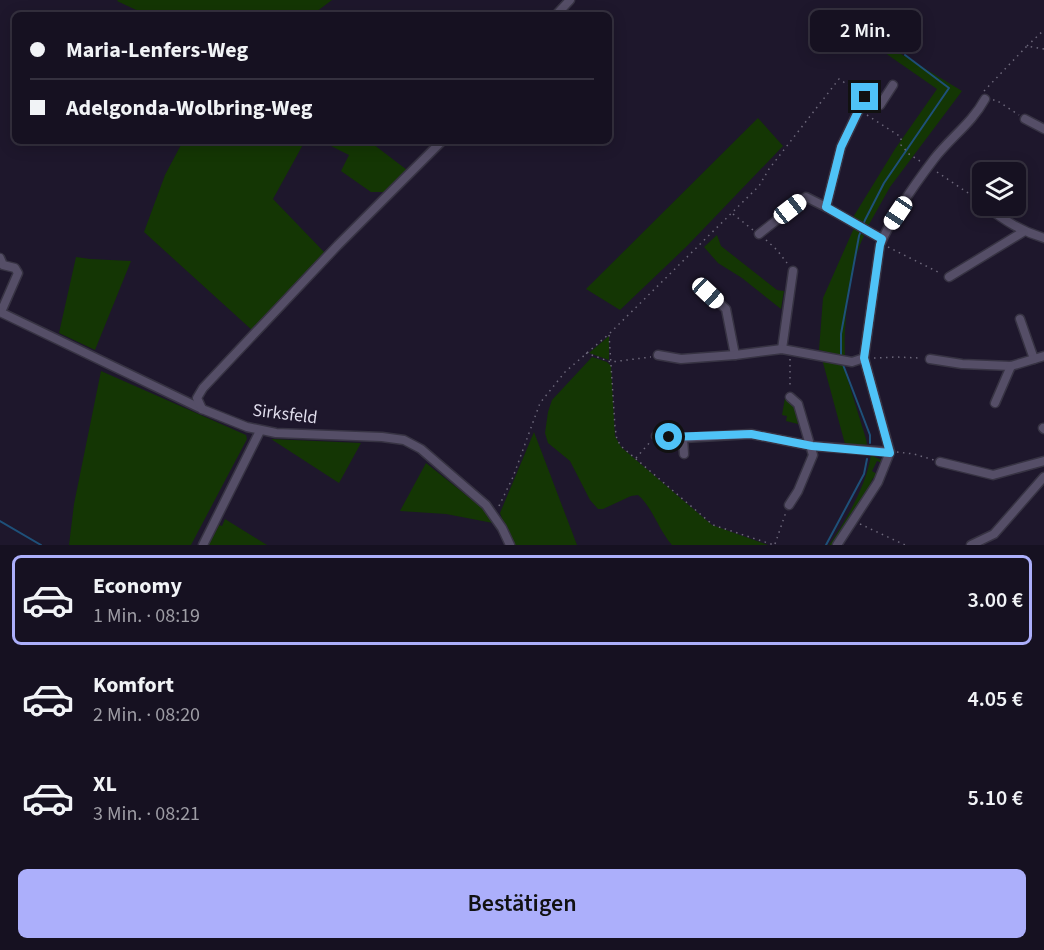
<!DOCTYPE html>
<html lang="de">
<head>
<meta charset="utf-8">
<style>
	:root { --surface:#161121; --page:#231f2e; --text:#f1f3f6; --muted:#9e9da5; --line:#35313f; --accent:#acaffb }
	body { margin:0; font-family:"Source Sans 3",sans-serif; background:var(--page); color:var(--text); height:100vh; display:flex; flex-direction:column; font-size:22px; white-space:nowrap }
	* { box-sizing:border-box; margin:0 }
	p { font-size:20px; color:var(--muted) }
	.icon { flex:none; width:33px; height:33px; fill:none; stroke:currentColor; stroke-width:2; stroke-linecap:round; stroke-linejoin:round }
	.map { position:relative; height:545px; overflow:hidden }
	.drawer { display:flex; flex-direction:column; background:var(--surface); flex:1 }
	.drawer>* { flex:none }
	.hud { position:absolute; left:12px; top:12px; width:600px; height:132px; border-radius:9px; box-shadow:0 3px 15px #0003,0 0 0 2px var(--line); display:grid; align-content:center; height:132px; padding:0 18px; background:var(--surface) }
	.buttons { position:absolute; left:972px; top:162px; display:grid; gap:12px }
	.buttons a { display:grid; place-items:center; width:54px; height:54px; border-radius:9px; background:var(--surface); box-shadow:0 3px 15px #0003,0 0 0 2px var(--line); font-size:30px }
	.end { position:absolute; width:27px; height:27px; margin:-14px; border:8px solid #4fc3f7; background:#111; box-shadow:0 0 0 3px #111 }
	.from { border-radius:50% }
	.bubble { position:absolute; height:42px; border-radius:9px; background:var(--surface); box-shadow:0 3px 15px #0003,0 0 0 2px var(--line); font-size:20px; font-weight:600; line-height:42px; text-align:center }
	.car { position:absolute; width:18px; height:36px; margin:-18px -9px; border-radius:8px; box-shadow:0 0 4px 2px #0007; background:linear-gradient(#fff 24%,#345 0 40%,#fff 0 76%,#345 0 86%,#fff 0) }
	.hud b { display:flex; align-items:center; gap:21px; height:57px; font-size:22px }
	.hud b+b { border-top:2px solid var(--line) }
	.hud i { width:15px; height:15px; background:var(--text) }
	ul { padding:10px 0 0; list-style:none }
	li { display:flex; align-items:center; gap:18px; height:90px; margin:0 12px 9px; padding:0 6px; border:3px solid transparent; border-radius:9px }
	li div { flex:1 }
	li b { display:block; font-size:22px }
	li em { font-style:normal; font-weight:600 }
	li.active { border-color:var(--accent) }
	li>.icon { width:54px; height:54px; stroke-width:1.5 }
	.cta { display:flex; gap:12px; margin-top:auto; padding:12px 18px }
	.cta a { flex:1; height:69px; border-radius:9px; background:var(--accent); color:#111; font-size:24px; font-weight:600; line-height:69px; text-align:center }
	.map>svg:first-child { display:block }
</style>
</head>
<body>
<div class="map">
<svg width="1044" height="545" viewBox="0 0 1044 545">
	<rect width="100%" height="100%" fill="#1e172c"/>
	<g fill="#143604">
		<polygon points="118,0 332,0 312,15 147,15 117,1"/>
		<polygon points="868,34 962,91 890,187 867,228 852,219 895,149 937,89 865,39"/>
		<polygon points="758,118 783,146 687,246 620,310 586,289"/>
		<polygon points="183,141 305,141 273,199 325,253 253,331 144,232 165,175"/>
		<polygon points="321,141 369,141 407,170 384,192 371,192 341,171 349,155"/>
		<path d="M854,228l10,8c-14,26 -21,90 -19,120l-26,-6 4,-52z"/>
		<polygon points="717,235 721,246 777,290 784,291 781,309 742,278 718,263 704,247"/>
		<polygon points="76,257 90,259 131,261 95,350 59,333"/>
		<polygon points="609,336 609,360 589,353"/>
		<path d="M592,357l15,5 4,4 4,70 6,11 91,78 56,20h-96c-14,-16 -19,-37 -34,-50l-7,1 -28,13h-5l-8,-9 -20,-39 -22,-18 -3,-10 3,-21 4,-12z"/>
		<polygon points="822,359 843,364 866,439 867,445 845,444"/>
		<polygon points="101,371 246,435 247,439 191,545 69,545 74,504"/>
		<polygon points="785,398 796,407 798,424 786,421 787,416 782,415"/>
		<polygon points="534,432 577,545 511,545 500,513"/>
		<polygon points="271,439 361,443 339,483"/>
		<path d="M871,455l12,6 -1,2 -5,-2 -5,10 5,3 -1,4h-3l-13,28 -26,39h-5c18,-26 37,-59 42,-90z"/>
		<polygon points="426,463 481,507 493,523 446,514 400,511"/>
		<polygon points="225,519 267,545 209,545 219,525 222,526"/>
	</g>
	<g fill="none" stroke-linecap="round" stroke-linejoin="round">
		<g stroke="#1e5079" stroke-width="2">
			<polyline points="841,356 841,334 859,236 865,220 884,183 949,88 905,55"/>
			<polyline points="842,362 870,435 870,443"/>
			<polyline points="0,521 41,545"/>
			<polyline points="826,545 864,474 867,459"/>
		</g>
		<g stroke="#373343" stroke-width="11">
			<g id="minor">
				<polyline points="556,15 570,0"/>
				<polyline points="1025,119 1044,129"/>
				<path d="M986,206c19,15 35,25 58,32"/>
				<polyline points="759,234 806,197 826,207"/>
				<polyline points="882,239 826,207 841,147 865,97 880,105 893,85"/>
				<polyline points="0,258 3,265 15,268 18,273 1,312"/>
				<polyline points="949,277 1023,232"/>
				<polyline points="708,293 726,309 735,355"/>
				<polyline points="0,312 202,409 247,427 276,433 382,437 404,440 421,449 486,505 502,528 510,545"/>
				<polyline points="1020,319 1034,359"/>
				<polyline points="782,349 793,271"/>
				<polyline points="658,355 681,359 735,355 782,349 852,362 864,358"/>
				<polyline points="930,359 962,364 1011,366 1044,356"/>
				<polyline points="995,403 1011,366"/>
				<polyline points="202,409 197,398 203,388 338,245 442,141"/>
				<polyline points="1043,428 1044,429"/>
				<polyline points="656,436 683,438 751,434 812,446 890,452"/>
				<polyline points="683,438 684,454"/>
				<polyline points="940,462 993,475 1044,461"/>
				<polyline points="789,505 798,491 813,455 798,404 790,397"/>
				<polyline points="203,545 260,431"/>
				<path d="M837,545l41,-63 12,-30 -26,-94 16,-113c12,-29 35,-61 54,-86 16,-21 38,-36 51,-60"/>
				<polyline points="971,545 994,534 1044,477"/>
			</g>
		</g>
		<g stroke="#6d687b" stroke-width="1.5" stroke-dasharray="1.5 4.5" stroke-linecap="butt">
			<polyline points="1027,46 1044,30"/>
			<polyline points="984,91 1027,46 1044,49"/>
			<polyline points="993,100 996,100 1019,115"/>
			<polyline points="867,115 901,137 901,145 909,154 923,163"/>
			<polyline points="937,172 980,201"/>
			<polyline points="733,214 753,230"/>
			<polyline points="766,240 777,250 787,263"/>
			<polyline points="888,247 940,273"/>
			<polyline points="610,333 759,186 769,169 839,79 859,92"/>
			<polyline points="586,353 611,362 651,357"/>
			<polyline points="874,358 896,357 920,358"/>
			<polyline points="790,359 790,387"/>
			<polyline points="897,452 914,454 934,460"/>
			<polyline points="636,458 651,441"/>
			<polyline points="499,506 513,477 540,403 565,372 609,334 615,427 617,440 622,447 713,525 774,545"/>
			<polyline points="860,524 905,545"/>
			<polyline points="775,544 786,512"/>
		</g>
		<use href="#minor" stroke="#554e67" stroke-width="8"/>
	</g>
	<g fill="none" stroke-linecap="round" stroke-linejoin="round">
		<polyline stroke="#4fc3f7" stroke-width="8" points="669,437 751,434 812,446 890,453 864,358 880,245 882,239 826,207 841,147 865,97"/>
	</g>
	<g text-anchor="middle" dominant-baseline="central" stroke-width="4.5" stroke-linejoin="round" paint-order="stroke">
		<g font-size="18" fill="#dfdceb" stroke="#1e172c">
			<text transform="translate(285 414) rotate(7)">Sirksfeld</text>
		</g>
	</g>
</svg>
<div class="buttons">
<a><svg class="icon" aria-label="layers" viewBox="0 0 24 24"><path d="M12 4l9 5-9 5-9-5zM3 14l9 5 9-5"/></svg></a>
</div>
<i class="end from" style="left:669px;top:437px"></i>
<i class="end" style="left:865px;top:97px"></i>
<div class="bubble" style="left:810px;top:10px;width:111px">2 Min.</div>
<i class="car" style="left:790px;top:209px;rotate:52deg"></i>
<i class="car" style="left:898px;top:213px;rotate:214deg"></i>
<i class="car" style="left:708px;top:293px;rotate:133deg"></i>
<div class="hud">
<b><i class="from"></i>Maria-Lenfers-Weg</b>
<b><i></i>Adelgonda-Wolbring-Weg</b>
</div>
</div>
<section class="drawer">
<ul>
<li class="active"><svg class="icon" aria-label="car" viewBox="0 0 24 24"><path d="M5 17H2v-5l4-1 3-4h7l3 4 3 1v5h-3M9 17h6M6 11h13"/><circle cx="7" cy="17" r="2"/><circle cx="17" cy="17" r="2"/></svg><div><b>Economy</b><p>1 Min. · 08:19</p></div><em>3.00 €</em></li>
<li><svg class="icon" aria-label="car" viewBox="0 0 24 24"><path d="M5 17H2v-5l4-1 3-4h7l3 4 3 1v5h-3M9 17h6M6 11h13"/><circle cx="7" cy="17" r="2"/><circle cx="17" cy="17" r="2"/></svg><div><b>Komfort</b><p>2 Min. · 08:20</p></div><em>4.05 €</em></li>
<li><svg class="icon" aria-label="car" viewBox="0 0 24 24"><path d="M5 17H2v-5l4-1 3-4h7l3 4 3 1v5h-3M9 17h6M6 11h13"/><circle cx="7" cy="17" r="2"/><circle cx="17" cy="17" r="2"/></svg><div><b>XL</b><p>3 Min. · 08:21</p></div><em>5.10 €</em></li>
</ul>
<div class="cta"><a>Bestätigen</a></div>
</section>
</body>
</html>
